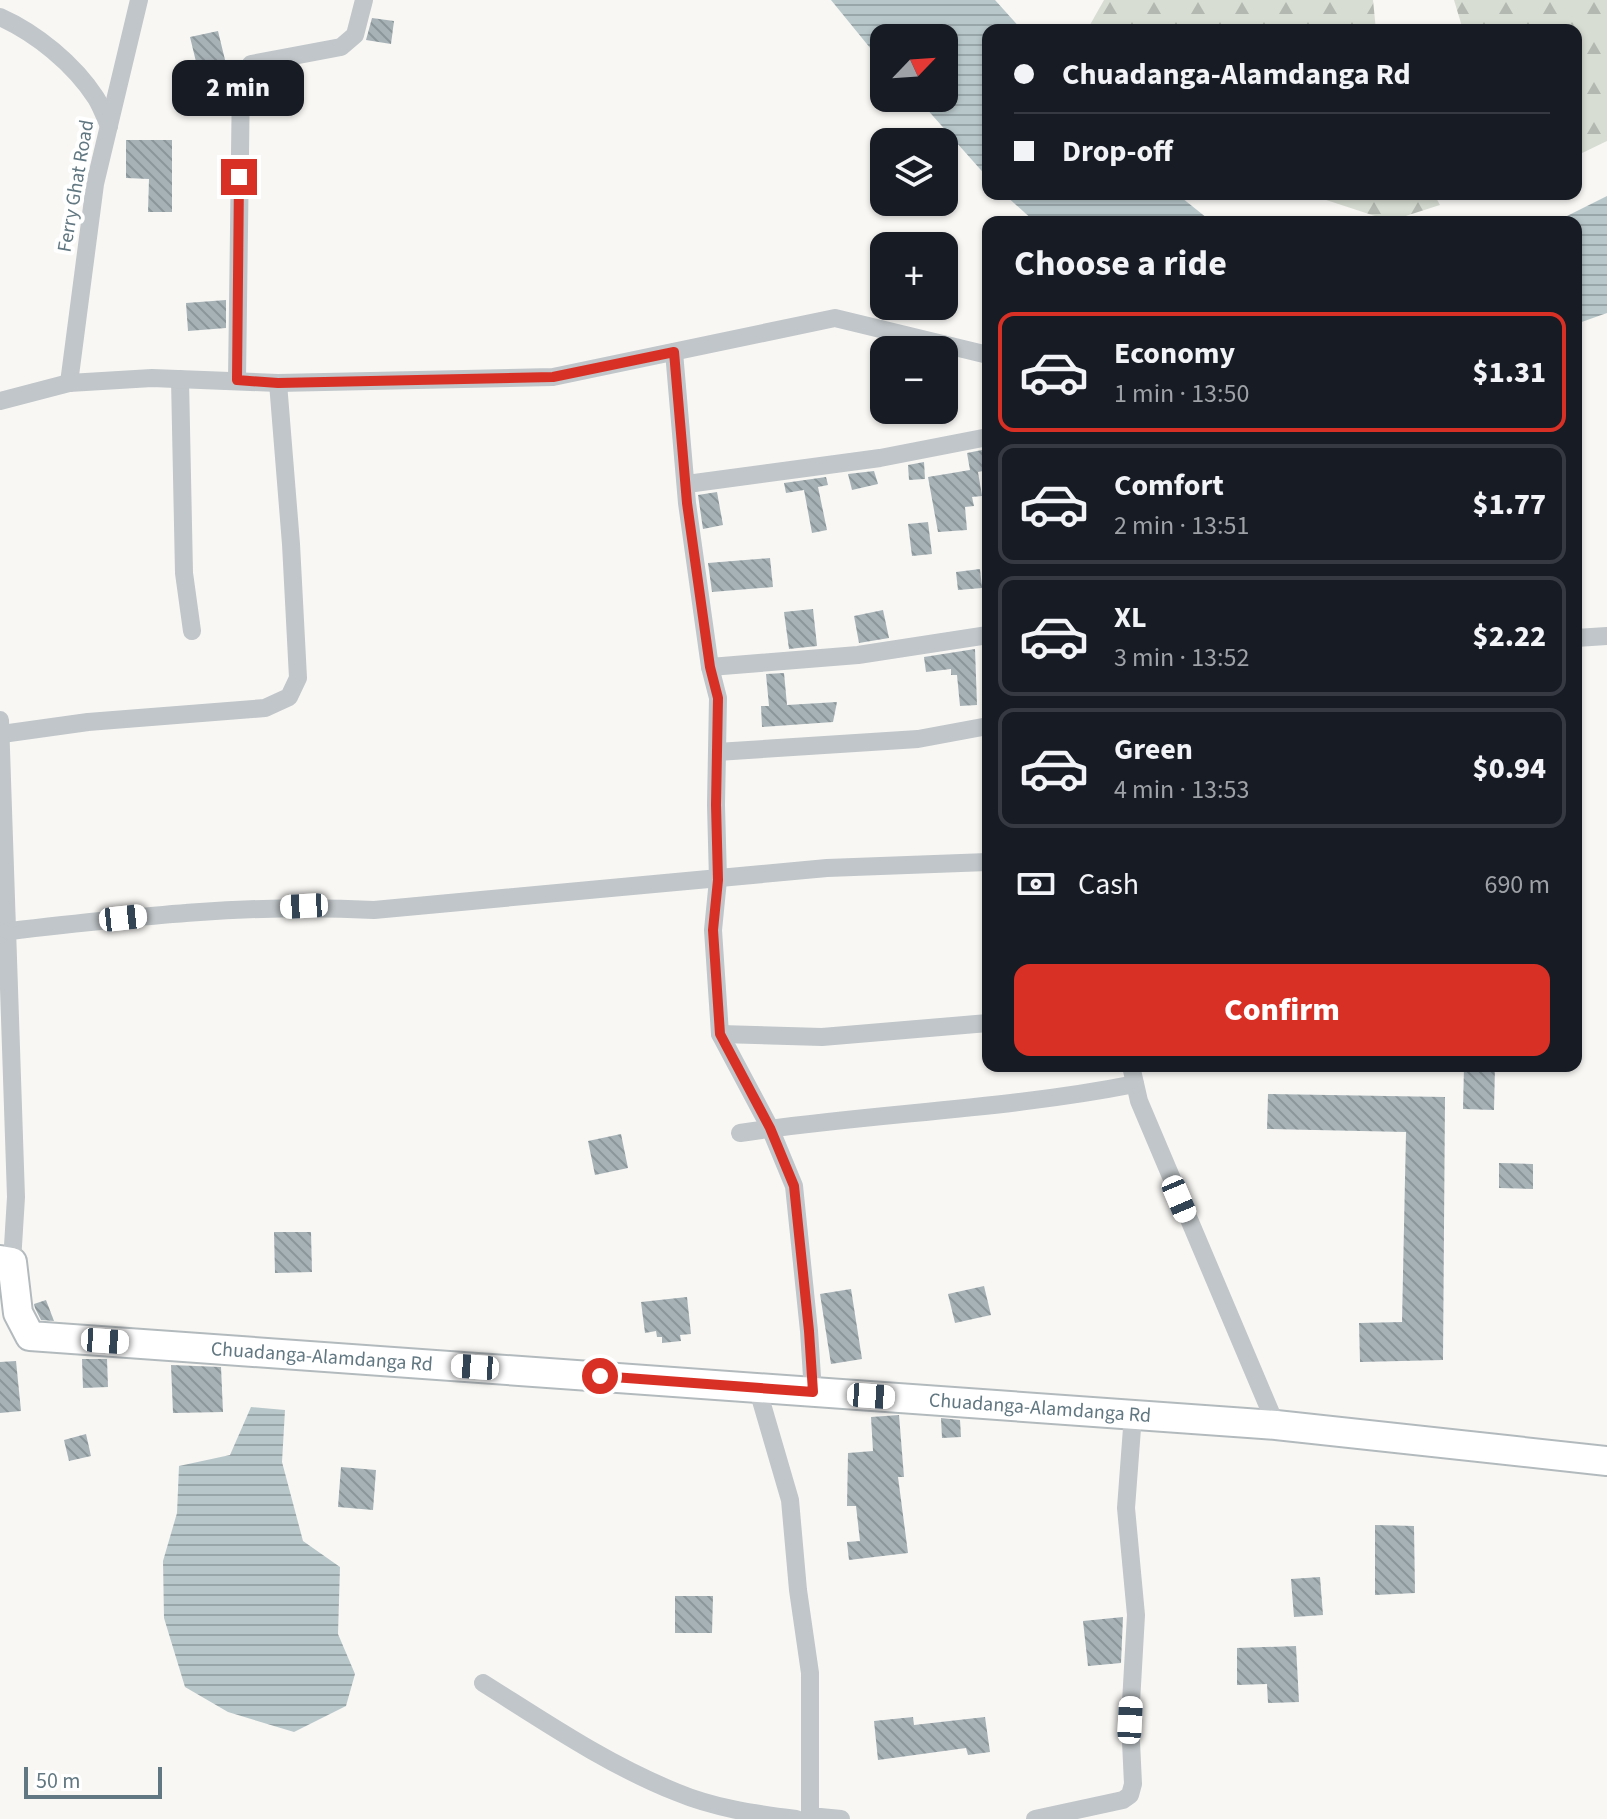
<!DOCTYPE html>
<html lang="en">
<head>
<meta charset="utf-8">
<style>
	:root { --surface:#171b24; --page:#20242c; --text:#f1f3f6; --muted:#9ea1a6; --line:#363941; --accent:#d93025 }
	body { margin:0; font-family:"Source Sans 3",sans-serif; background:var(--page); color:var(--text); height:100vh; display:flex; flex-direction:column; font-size:30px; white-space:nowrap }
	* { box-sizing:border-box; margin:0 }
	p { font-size:26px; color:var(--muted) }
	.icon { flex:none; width:44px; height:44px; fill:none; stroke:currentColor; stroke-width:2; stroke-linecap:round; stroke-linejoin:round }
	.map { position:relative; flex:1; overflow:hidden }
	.drawer { position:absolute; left:982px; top:216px; width:600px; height:856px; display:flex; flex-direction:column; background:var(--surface); border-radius:16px; box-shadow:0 2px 6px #0004 }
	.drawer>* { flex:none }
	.banner { position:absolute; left:982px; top:24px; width:600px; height:176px; border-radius:16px; box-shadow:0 2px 6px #0004; display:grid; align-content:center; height:176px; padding:0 32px; background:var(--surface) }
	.needle { width:52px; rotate:65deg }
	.buttons { position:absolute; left:870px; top:24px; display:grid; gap:16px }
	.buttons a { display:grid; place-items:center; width:88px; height:88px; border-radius:16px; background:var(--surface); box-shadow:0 2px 6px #0004; font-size:40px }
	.scale { position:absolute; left:24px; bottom:20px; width:138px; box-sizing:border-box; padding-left:8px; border:4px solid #617781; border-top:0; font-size:22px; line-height:28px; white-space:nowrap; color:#617781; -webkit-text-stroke:6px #fff; paint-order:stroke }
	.end { position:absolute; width:36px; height:36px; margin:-18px; border:10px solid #d93025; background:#fff; box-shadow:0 0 0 4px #fff }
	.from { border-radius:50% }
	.bubble { position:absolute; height:56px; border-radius:16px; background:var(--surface); box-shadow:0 2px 6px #0004; font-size:26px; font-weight:800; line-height:56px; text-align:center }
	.car { position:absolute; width:24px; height:48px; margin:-24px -12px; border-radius:10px; box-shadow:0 0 6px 2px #0007; background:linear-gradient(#fff 24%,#345 0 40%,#fff 0 76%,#345 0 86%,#fff 0) }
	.banner b { display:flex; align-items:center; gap:28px; height:76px; font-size:30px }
	.banner b+b { border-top:2px solid var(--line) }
	.banner i { width:20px; height:20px; background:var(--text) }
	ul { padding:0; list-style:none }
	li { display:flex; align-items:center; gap:24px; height:120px; margin:0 16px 12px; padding:0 16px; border:4px solid var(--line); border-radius:16px }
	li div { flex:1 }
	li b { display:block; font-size:30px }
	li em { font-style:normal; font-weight:800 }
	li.selected { border-color:var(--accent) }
	li>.icon { width:72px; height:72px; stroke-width:1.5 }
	h2 { padding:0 32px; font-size:36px; line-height:96px }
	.pay { display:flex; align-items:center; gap:20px; height:88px; padding:0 32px; font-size:30px }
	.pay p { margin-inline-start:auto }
	.cta { display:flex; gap:16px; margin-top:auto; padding:16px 32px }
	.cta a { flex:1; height:92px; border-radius:16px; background:var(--accent); color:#fff; font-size:32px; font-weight:800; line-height:92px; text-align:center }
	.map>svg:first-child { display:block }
</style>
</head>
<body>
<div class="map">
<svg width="1607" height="1819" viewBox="0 0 1607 1819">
	<defs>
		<pattern id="forest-firs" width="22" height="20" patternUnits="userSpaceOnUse" patternTransform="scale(2)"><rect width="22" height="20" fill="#d8ddd3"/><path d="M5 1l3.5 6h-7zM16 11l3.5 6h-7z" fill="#b3b8b1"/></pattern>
		<pattern id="water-rules" width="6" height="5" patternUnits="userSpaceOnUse" patternTransform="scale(2)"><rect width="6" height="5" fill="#b8c7ca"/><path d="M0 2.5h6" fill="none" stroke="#99a6a9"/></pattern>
		<pattern id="building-back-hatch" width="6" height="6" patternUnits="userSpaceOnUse" patternTransform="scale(2)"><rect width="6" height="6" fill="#a7b2b7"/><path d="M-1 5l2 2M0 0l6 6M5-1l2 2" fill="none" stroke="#8b969a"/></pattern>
	</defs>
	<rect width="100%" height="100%" fill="#f8f7f4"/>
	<g fill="url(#forest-firs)">
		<polygon points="1104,0 1373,0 1376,30 1087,30"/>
		<polygon points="1454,0 1607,0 1607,141 1576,156 1576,30 1463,30"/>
		<polygon points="1308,194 1434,194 1440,205 1390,221"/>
	</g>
	<g fill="url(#water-rules)">
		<polygon points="831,0 995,0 1022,30 988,30 988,178 917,98 944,98 944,38 884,38 884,65"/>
		<polygon points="1004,194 1177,194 1212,222 1035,222"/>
		<polygon points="1607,196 1607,313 1576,324 1576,222 1555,222"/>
		<polygon points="251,1407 285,1410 282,1462 303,1541 340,1567 338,1634 355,1674 346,1706 294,1732 228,1712 185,1687 164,1618 163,1561 177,1513 179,1466 230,1455"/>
	</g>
	<g fill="url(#building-back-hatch)">
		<polygon points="372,18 394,21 391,44 366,40"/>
		<polygon points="218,31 226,64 225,113 197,113 198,70 190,37"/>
		<polygon points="126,140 172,140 172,212 148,212 149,179 126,178"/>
		<polygon points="226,300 226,328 188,331 186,303"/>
		<polygon points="987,449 988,470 978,472 982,496 972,497 974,506 965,507 967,530 938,532 928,477 970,470 967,453"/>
		<polygon points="924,462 925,479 909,480 908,465"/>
		<polygon points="874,471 878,484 852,490 848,474"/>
		<polygon points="826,477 828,485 818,487 827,530 812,533 804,490 786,493 784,483"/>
		<polygon points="717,492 723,525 703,529 698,495"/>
		<polygon points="928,522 932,554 912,556 908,524"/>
		<polygon points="770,558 773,587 712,592 708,563"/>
		<polygon points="980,569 982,588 958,590 956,572"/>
		<polygon points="813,609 817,646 789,649 784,612"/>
		<polygon points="883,610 889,638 859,643 854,616"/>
		<polygon points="975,649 977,705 960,706 957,675 951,675 951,669 926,672 924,657"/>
		<polygon points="784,673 787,705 837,702 833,722 762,727 761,706 769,706 766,674"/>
		<polygon points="1464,1066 1495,1066 1494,1110 1463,1109"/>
		<polygon points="1268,1094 1445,1097 1443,1360 1360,1362 1359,1323 1402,1322 1406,1132 1267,1129"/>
		<polygon points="621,1134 628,1168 595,1175 588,1141"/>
		<polygon points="1499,1163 1533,1164 1533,1189 1499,1188"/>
		<polygon points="274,1232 311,1232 312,1272 275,1273"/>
		<polygon points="984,1286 991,1315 955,1323 948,1294"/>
		<polygon points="851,1289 862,1359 831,1364 820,1294"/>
		<polygon points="687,1297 691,1334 680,1335 681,1341 662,1343 662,1337 657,1337 656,1331 645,1333 641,1302"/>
		<polygon points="46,1300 54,1321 41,1320 35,1308 34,1304"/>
		<polygon points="82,1359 107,1359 108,1387 83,1388"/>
		<polygon points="16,1361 21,1411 0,1413 0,1362"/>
		<polygon points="171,1365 221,1367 223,1412 173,1413"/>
		<polygon points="899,1415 904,1477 898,1477 908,1553 849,1560 847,1542 860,1541 856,1506 847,1506 848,1453 873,1451 871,1417"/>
		<polygon points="941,1418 960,1420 961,1437 942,1438"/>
		<polygon points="86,1434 91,1456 69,1461 64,1440"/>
		<polygon points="341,1467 376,1470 373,1510 338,1507"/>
		<polygon points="1375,1525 1414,1526 1415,1593 1375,1595"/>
		<polygon points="1320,1577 1323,1615 1294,1617 1291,1579"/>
		<polygon points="675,1596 713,1596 712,1633 675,1633"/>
		<polygon points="1123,1617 1121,1663 1088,1666 1083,1621"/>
		<polygon points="1296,1646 1299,1702 1268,1703 1267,1684 1237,1685 1237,1648"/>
		<polygon points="913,1717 914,1725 985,1717 990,1752 968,1755 966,1748 878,1760 874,1721"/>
	</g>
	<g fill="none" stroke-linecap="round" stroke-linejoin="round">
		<g stroke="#b3babd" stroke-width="32">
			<g id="primary">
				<path id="s1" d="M0,1260l12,2 6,51 12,23 1246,89 331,36"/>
			</g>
		</g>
		<g stroke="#c0c6c9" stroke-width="18">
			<path d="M0,17c36,16 74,47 96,81 5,8 9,19 13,28"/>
			<polyline points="674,352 687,503 710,667 718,698 716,805 718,880 713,930 720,1034 770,1128 794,1186 809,1331 813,1392"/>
			<polyline points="180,379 184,573 192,631"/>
			<polyline points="237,380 241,79 251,64 341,47 355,35 364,0"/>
			<polyline points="69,383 95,184 139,0"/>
			<polyline points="0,401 69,383 152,378 278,383 553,377 835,318 988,355"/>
			<polyline points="687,484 880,458 988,437"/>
			<polyline points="1576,638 1607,636"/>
			<polyline points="710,667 858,655 988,635"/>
			<polyline points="0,720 16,1197 12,1262"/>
			<polyline points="2,734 88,722 265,708 289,697 298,678 291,544 278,383"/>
			<polyline points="717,752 918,739 988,726"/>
			<path d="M9,931c123,-14 240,-28 365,-21l453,-42 161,-6"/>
			<polyline points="720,1034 822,1037 988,1023"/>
			<polyline points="1131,1066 1139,1101 1276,1425"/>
			<path d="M740,1133c131,-20 264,-23 395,-49"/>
			<polyline points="757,1387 790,1500 798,1590 810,1673 810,1816 841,1819"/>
			<path d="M483,1683c62,39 125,82 193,109 38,16 79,22 120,27"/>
			<polyline points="1035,1819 1123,1800 1130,1795 1133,1784 1130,1720 1136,1615 1126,1508 1133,1415"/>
		</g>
		<use href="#primary" stroke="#fff" stroke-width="28"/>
	</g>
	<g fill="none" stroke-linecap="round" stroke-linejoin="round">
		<polyline stroke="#d93025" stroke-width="10" points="239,177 237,380 278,383 553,377 674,352 687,503 710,667 718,698 716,805 718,880 713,930 720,1034 770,1128 794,1186 809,1331 813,1392 600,1376"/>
	</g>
	<g text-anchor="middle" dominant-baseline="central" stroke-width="8" stroke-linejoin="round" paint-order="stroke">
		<g font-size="20" fill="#617781" stroke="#fff">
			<text transform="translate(76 186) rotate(-80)">Ferry Ghat Road</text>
			<text stroke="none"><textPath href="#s1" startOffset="382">Chuadanga-Alamdanga Rd</textPath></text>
			<text stroke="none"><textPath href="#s1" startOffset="1102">Chuadanga-Alamdanga Rd</textPath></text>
		</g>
	</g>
</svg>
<div class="buttons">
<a><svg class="needle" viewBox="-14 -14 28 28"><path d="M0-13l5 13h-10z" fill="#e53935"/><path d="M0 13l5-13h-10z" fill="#9ea1a6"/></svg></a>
<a><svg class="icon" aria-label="layers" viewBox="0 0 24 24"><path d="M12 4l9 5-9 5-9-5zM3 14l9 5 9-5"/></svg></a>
<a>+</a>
<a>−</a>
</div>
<div class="scale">50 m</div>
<i class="end from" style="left:600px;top:1376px"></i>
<i class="end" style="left:239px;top:177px"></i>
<div class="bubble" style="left:172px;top:60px;width:132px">2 min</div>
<i class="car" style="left:304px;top:906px;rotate:267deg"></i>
<i class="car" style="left:123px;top:918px;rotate:84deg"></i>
<i class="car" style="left:1179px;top:1199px;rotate:157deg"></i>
<i class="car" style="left:105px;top:1341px;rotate:94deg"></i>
<i class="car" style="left:475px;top:1367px;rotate:274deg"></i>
<i class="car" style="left:871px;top:1396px;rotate:94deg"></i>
<i class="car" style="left:1130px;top:1720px;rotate:3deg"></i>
<div class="banner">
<b><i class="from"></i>Chuadanga-Alamdanga Rd</b>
<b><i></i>Drop-off</b>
</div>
<section class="drawer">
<h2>Choose a ride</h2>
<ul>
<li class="selected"><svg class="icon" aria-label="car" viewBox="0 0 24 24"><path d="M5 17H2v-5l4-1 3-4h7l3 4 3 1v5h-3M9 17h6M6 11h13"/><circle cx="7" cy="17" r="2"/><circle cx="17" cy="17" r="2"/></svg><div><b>Economy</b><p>1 min · 13:50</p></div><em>$1.31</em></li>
<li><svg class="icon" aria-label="car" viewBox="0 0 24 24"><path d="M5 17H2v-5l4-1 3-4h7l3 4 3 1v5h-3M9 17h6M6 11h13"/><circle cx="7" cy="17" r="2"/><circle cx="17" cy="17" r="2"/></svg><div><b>Comfort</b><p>2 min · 13:51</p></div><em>$1.77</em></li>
<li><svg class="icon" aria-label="car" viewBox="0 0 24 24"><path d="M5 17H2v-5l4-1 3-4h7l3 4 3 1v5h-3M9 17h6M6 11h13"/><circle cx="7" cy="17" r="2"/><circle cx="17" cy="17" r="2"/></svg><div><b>XL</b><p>3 min · 13:52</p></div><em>$2.22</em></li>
<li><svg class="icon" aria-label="car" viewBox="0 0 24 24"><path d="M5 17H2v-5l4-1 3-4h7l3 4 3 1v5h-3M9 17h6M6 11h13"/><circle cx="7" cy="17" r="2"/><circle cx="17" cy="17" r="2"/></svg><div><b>Green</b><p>4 min · 13:53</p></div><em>$0.94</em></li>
</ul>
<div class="pay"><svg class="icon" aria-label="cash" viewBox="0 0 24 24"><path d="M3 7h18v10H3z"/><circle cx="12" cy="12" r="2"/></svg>Cash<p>690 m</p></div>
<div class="cta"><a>Confirm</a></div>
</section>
</div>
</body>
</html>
